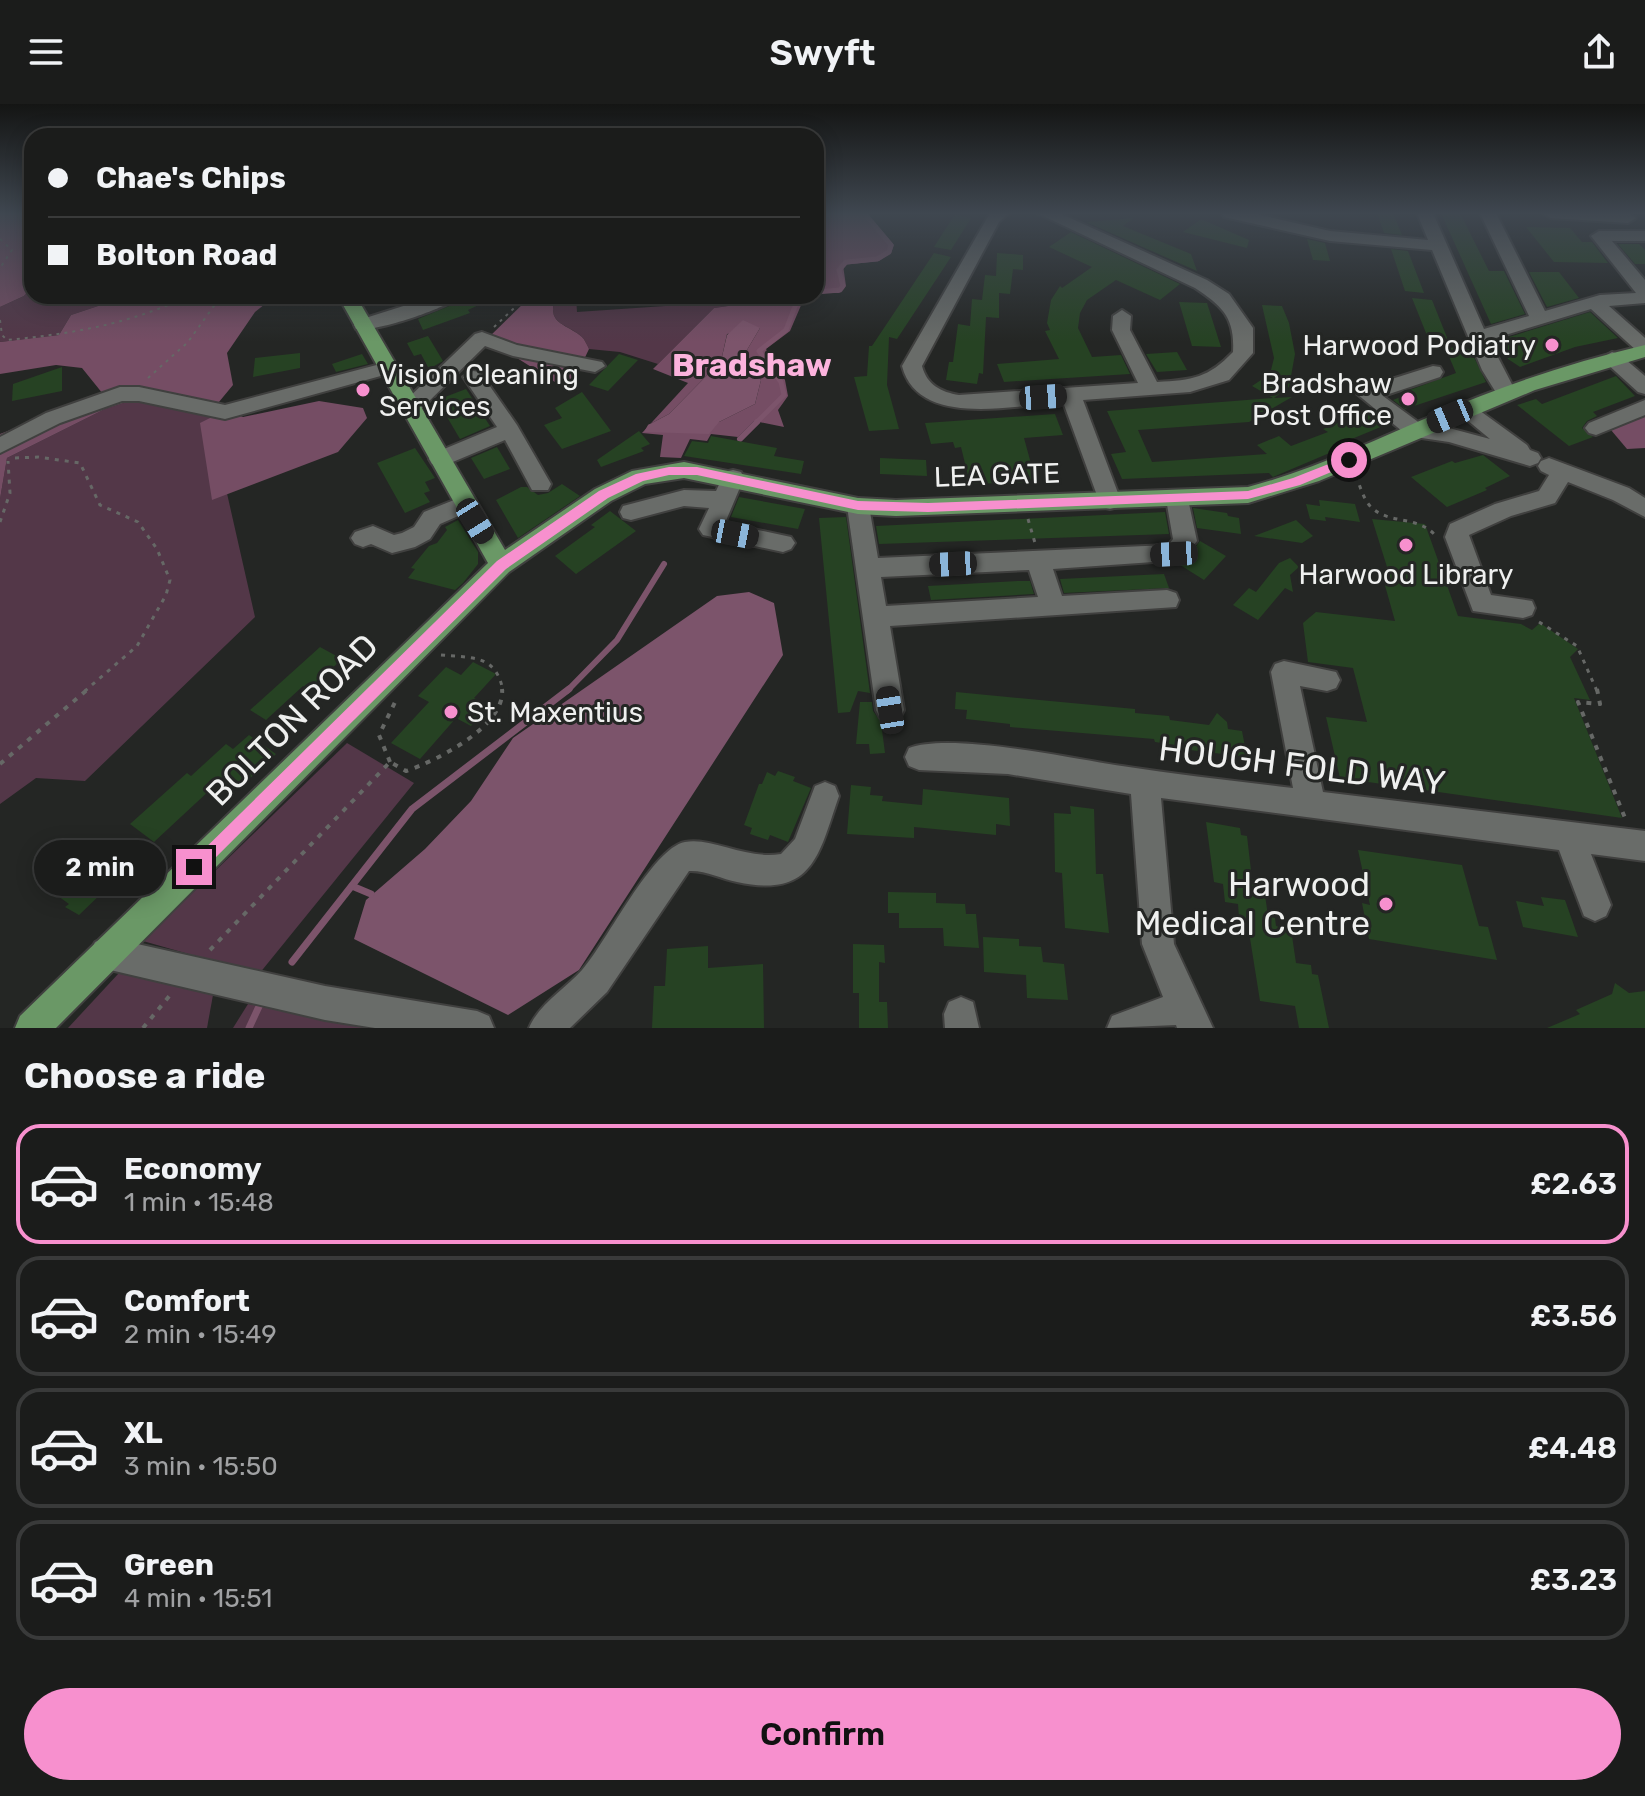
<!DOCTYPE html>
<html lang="en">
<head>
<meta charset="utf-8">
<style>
	:root { --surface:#1b1c1b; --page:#242524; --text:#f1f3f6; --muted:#a0a1a3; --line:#393a3a; --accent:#f790ce }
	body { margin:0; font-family:Rubik,sans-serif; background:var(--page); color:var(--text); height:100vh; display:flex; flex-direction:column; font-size:30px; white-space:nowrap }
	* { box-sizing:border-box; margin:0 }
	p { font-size:26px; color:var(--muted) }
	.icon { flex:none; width:44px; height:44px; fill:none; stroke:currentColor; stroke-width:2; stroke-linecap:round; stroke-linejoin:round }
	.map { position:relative; height:924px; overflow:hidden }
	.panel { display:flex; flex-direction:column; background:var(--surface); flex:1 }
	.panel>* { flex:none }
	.hud { position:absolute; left:24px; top:24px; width:800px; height:176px; border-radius:24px; box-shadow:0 4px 20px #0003,0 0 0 2px var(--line); display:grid; align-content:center; height:176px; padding:0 24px; background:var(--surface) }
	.end { position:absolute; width:36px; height:36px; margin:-18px; border:10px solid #f790ce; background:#111; box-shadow:0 0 0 4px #111 }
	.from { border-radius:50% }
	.bubble { position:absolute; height:56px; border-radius:28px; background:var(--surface); box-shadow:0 4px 20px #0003,0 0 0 2px var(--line); font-size:26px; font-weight:600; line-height:56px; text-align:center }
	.car { position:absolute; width:24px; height:48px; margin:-24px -12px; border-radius:10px; box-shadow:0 0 6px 2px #0007; background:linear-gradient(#222 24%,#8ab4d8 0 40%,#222 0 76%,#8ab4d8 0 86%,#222 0) }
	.hud b { display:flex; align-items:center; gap:28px; height:76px; font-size:30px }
	.hud b+b { border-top:2px solid var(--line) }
	.hud i { width:20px; height:20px; background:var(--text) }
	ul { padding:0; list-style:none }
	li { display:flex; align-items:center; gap:24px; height:120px; margin:0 16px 12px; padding:0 8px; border:4px solid var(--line); border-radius:24px }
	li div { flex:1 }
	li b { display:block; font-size:30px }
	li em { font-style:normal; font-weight:600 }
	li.current { border-color:var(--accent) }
	li>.icon { width:72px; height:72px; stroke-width:1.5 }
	h2 { padding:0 24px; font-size:36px; line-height:96px }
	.button { display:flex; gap:16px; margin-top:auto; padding:16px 24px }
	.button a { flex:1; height:92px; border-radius:48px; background:var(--accent); color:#111; font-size:32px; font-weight:600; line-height:92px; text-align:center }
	header { display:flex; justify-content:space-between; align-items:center; height:104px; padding:0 24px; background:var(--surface); font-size:36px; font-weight:600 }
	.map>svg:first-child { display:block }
</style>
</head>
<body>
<header><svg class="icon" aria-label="menu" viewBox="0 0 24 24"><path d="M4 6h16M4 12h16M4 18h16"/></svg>Swyft<svg class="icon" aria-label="share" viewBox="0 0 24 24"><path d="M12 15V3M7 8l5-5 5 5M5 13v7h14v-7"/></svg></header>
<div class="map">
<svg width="1645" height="924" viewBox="0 0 1645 924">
	<rect width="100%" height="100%" fill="#242624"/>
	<g fill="#533748">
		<polygon points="32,183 32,192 128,192 71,211 59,231 0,238 0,203 24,192"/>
		<path d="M556,192h20l1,16 103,-7 -1,-9h76l-6,7 -35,5 -56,56 -38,-12 -31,-3c-2,-4 -4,-9 -7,-12 -15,-14 -37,-12 -26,-41z"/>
		<polygon points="139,294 209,310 255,513 85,677 36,674 0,700 0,395 7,354 105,305"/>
		<polygon points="347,639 414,679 259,870 143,837"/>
		<polygon points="119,869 213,891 207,924 68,924"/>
		<polygon points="248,900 399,924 233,924"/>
	</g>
	<g fill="#754d64" fill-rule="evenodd">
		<polygon points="0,109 32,109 32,183 24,192 0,203"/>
		<polygon points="816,109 867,109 894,141 891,149 879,157 843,161 846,182 839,189 816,189"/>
		<polygon points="128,192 275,192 255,208 227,249 233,281 209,310 139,294 105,305 7,354 0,395 0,330 103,290 82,264 56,261 0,270 0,238 59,231 71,211"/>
		<path d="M531,192h25c-11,29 11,27 26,41 3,3 5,8 7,12l-20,42 -82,-52z"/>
		<path d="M755,192h50l-15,35 -24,18 19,31 3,16 -10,14 6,17 -30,-6 -16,16 -27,-3 -4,7 -17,-2 -9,19 -21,-1 3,-22 -21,-2 46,-50 -35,-14 61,-61 35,-5zM760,224l-16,27 17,25 -6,24 -36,18 -71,3 21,-11 52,-53 6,-27z"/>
		<polygon points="319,297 363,304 367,314 338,348 212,396 200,319 226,306 243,313"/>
		<polygon points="1645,312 1645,344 1627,345 1611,326"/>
	</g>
	<g fill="#7c546b">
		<polygon points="743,216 760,224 744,251 761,276 755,300 719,318 709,330 644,328 648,321 669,310 721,257 727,231"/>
		<polygon points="749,488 774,499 783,551 579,866 508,911 354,835 366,796 425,745 471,697 513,634 717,492"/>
	</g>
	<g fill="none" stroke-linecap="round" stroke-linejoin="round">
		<g stroke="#7c546b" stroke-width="5">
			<polyline points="816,188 840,186 843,182 839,166 846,158 877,155 889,148 891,141 864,109"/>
			<polyline points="755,320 784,291 781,278 759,247 786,226 799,192"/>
		</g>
		<g stroke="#7c546b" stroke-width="6">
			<polyline points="740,335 757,318"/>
			<polyline points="567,587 617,536 664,460"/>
		</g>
		<g stroke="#7c546b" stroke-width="7">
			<polyline points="352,782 371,790"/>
			<polyline points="292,858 412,705 569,585"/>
			<polyline points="249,924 262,896"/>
		</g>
	</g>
	<g fill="#264223">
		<polygon points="1377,109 1393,109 1402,131 1384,129"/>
		<polygon points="1441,109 1460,109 1489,167 1504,167 1525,210 1491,220"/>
		<polygon points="955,110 971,114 951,146 934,143"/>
		<polygon points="1134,114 1123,122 1191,150 1197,167 1086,118"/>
		<polygon points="1201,115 1249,136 1247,144 1183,128"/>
		<polygon points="1526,123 1570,124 1582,138 1592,138 1608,159 1554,158"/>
		<polygon points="1071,128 1180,180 1160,196 1116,176 1087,196 1080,209 1078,224 1092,253 1121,251 1130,270 1004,278 997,260 1059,255 1045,227 1050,226 1047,219 1051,196 1060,182 1062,184 1092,163 1049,143"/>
		<polygon points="1307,135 1325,139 1330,157 1313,156"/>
		<polygon points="1618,140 1639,140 1645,146 1645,160 1635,160"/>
		<polygon points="1391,145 1408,147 1424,189 1405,187"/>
		<polygon points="934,149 951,153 897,235 889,233 887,281 899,325 869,327 854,273 867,272 869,242 872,242"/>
		<polygon points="997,149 1023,151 1023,166 1013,165 1010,190 999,189 999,214 986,213 983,270 979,269 977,280 946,276 949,258 953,258 958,220 970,222 972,195 982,196 985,171 996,172"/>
		<polygon points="1529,168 1559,168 1579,194 1547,203"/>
		<polygon points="463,192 498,192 468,206 470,209 423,226 418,215 454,200"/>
		<polygon points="1412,194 1432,196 1448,236 1428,234"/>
		<polygon points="1179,198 1207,199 1221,243 1192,242"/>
		<polygon points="1262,201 1282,202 1289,219 1295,250 1289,283 1274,294 1292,293 1249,318 1138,326 1152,358 1267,350 1257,341 1279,332 1291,342 1328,328 1323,325 1371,305 1388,320 1342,339 1346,342 1273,373 1269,369 1122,375 1111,350 1126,348 1107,307 1273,294 1252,282 1270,270 1274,254"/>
		<polygon points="1590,208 1618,234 1575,243 1520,263 1508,255 1499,236"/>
		<polygon points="428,232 443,257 429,265 421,250 414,252 407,239"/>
		<polygon points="1445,243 1470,245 1486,278 1405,305 1393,296 1413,288 1407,287 1456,269"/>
		<polygon points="1177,248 1187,266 1157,268 1146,250"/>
		<polygon points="300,249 300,264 253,273 255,254"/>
		<polygon points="362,250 368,260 336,268 332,260"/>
		<polygon points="619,250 638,256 608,287 589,281"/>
		<polygon points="62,263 62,287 12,297 13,280"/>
		<polygon points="1616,272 1635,292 1593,308 1597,312 1587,317 1582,324 1593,333 1569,342 1517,301 1536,295 1542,300"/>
		<polygon points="466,285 490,322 460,335 437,296"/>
		<polygon points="582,288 611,327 562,345 544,321 562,314 555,304"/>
		<polygon points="1055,310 1063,331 1024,334 1036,378 970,380 961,343 955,344 953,338 931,340 925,319"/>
		<polygon points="639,327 650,340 641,344 644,347 601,363 597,356"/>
		<polygon points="711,332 777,344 774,352 804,357 801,370 684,352 692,337 708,339"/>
		<polygon points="497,343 510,365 484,375 471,354"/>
		<polygon points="415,344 435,374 425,378 430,387 424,389 430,398 405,409 377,359"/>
		<polygon points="1483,351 1510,372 1485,384 1487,386 1447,403 1411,373 1452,357 1455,359"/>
		<polygon points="880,354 926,356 927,372 880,370"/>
		<polygon points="562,380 580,392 518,434 496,396 521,383 527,383 538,391 548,389"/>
		<polygon points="739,393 805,405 798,425 731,413"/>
		<polygon points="1319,396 1355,400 1360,418 1325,413 1326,417 1310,415 1306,400 1320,402"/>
		<polygon points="1193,404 1227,409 1228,412 1239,414 1241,430 1197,424"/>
		<polygon points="610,407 636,427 576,470 555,452 595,423 591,421"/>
		<polygon points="1165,408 1169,430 879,440 876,422"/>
		<polygon points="846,413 870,589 858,587 850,608 838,609 819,414"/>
		<polygon points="1372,415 1425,420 1458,512 1521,520 1532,526 1540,519 1578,545 1570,553 1590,596 1574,594 1622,714 1340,674 1326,613 1367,618 1353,564 1308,558 1303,519 1316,508 1395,517 1384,478 1392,479"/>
		<polygon points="458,416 478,448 478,460 463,479 455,486 408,474 415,465 411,464 429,442 437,439 447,426 445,423"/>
		<polygon points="1296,416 1313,432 1302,439 1254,432"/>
		<polygon points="1200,437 1226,452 1204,476 1177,459 1184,458"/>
		<polygon points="1290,454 1299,463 1290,471 1293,488 1285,484 1258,516 1233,501 1249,484 1256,488 1279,459"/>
		<polygon points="1164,470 1169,484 1064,489 1060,475"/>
		<polygon points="1018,477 1030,477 1034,490 931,496 928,482"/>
		<polygon points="320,543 342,555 309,586 303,582 266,616 250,606"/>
		<polygon points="473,558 496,570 474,594 489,602 471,622 456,614 420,655 391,639 429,598 418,592 446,563 461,571"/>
		<polygon points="956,588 1135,605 1135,609 1169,612 1170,616 1209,621 1217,609 1227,618 1228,625 1242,627 1247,653 1190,646 1189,643 1155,638 1154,635 1010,623 1010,620 966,615 967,606 955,605"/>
		<polygon points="860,598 872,598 873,607 881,618 885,649 870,650 869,640 856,640"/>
		<polygon points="249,631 276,650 241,683 225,672 154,738 130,720 187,669 191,672 226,640 233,645"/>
		<polygon points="778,667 795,673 793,677 811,684 788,738 770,731 768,736 750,730 752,724 744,721 759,680 762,680 767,668 775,672"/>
		<polygon points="851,681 871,683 870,691 883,692 882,697 922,701 923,685 1009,694 1010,722 996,720 996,731 914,723 914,734 847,730"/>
		<polygon points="1070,702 1094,705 1096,770 1103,770 1109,829 1065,824 1062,769 1055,768 1054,709 1071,710"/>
		<polygon points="1206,718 1240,724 1241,731 1247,732 1252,775 1263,777 1268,812 1275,814 1276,822 1291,825 1296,859 1311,861 1312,870 1318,871 1329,924 1299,924 1295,902 1260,897 1249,828 1240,827 1238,800 1225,798 1223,780 1214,778"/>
		<polygon points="110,744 132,760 79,811 65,803 69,800 58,792 92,761 88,758 99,748 103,750"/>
		<polygon points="1358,746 1462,761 1479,822 1488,823 1497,856 1369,835 1362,799 1370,801"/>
		<polygon points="888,788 936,789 936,799 965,800 966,810 976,810 979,844 944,842 943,824 899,824 899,809 888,809"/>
		<polygon points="1541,793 1565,796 1578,833 1523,823 1516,797 1544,802"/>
		<polygon points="983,833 1019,835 1019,842 1041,843 1043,858 1064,860 1068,896 1027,894 1026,871 984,868"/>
		<polygon points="853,840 884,841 885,859 879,858 879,898 887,898 888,924 859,924 859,889 853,889"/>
		<polygon points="708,842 708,864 763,860 764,924 652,924 654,882 665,882 667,845"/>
		<polygon points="1615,879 1629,889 1645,887 1645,924 1547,924 1580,910 1576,906 1612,890"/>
	</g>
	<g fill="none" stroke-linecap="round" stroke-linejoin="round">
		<g stroke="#40403f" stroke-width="4">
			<g id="minor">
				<path d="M990,109h19l-10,9 -77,144c5,19 19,26 37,29l179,-12 -26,-53 1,-14 9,-6 9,6 -1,14 27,52c36,-2 51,-4 76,-30 2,-35 -11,-46 -38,-64l-158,-75h22l148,67 22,14 24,34v25l-24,27 -39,12 -107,8 38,101 -3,6 -8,2 -8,-2 -3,-6 -36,-99c-47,3 -145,27 -161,-36z"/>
				<polygon points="1222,109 1252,109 1330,127 1428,136 1417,109 1433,109 1484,225 1529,212 1480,109 1496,109 1545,207 1600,191 1636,189 1591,132 1599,127 1645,127 1645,137 1612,137 1645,176 1645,199 1609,202 1645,234 1645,250 1638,248 1591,205 1489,236 1517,290 1507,297 1500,295 1482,266 1432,146 1330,137 1224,113"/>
				<polygon points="1543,109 1628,109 1636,114 1628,119 1551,114"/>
				<path d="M435,192h25c-12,12 -87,37 -104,33l-2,-4 2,-4z"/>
				<polygon points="482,228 517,241 602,258 605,262 595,268 513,252 485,242 417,309 403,309 400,304 403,299 475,230"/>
				<polygon points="1612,248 1619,250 1645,272 1645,290 1638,288 1605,258 1602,254"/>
				<polygon points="388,258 395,260 398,264 395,268 225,315 139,297 122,297 60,319 0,349 0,333 46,309 120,283 139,283 225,301"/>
				<polygon points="1433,262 1440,263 1443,268 1440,273 1383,292 1421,320 1449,324 1490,335 1455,306 1458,301 1472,301 1527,341 1530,346 1538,349 1541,354 1538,359 1530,362 1449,338 1408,332 1357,290 1360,285"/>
				<polygon points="473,267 480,268 517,321 551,380 548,386 532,386 505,336 448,360 432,360 429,355 432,350 497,323 463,273"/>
				<polygon points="1645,296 1645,311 1596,331 1589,329 1585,324 1589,319"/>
				<polygon points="1549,354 1629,384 1645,394 1645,413 1613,396 1568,378 1555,399 1511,412 1469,431 1491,491 1532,497 1535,504 1532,511 1523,514 1473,507 1445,433 1450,420 1495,400 1539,387 1549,371 1541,367 1538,362 1541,357"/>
				<polygon points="733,366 741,368 744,374 725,419 791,433 795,439 791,445 783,448 703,431 699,425 709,404 684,402 631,416 623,414 620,408 623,402 684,386 716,387 725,368"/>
				<path d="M1177,387l8,2 3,6 9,42 -15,19 -129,9 9,27 105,-6 9,3 3,7 -3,7 -286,19 14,84 -4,8 -10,4 -10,-4 -4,-8 -29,-204 3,-6 8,-2 8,2 3,6 9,52 290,-13 5,-6 -7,-40 3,-6zM1029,466l9,27 -152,9 -5,-29z"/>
				<polygon points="464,392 472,394 475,400 472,406 440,420 430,435 415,443 392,449 371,440 363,443 355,440 351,434 355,428 373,422 394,431 402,429 414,423 424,408"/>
				<path d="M1284,557l52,11 4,8 -4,8 -9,3 -27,-5 23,106 322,39v30l-54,-7 20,51 -5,11 -11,5 -11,-5 -25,-66 -398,-52 13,146 39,84h-36l-1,-3 -69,3 5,-12 51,-19 -21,-53 -11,-150 -123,-20 -89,-4 -10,-4 -4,-9 4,-9c42,-16 165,11 213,18 57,9 114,15 171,22l-22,-116 4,-8z"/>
				<path d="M825,678l10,4 4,10c-20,57 -25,103 -102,86 -15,-3 -32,-12 -48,-11l-82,121 -37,36h-41c10,-24 36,-39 53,-58 25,-28 70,-122 103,-128 28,-5 61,18 96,12l14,-15 20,-53z"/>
				<polygon points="106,833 325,882 477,907 489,912 494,924 375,924 325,916 106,865 95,860 90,849 95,838"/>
				<polygon points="961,893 973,898 979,924 945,924 944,910 949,898"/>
			</g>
		</g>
		<g stroke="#40403f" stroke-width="4">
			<path id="major" d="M338,192h18l149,254 90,-61 37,-18 52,-9 174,36 38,2 352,-13c65,-17 126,-47 188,-73 68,-29 137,-52 209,-69v12l-110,33 -216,91 -71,22 -352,13 -38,-2 -174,-36 -39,6 -34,17 -102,71 -453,456h-41l5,-12 468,-453z"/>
		</g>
		<g stroke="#666866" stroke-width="2" stroke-dasharray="3 5" stroke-linecap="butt">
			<polyline points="0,135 12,146 0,164"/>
			<path d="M0,216l2,15 5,5c63,-6 124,-16 181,-44"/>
			<polyline points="494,223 527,192"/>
			<polyline points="148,274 188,238 216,199 200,192"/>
		</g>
		<g stroke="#666866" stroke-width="3" stroke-dasharray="4 6" stroke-linecap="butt">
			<polyline points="15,354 38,353 80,359 100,401 138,418 157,445 170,476 166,491 137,542 85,587"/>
			<path d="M1356,372c4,10 7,22 14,30 18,19 47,9 65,29"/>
			<polyline points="1028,415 1035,439"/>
			<polyline points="0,418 10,389 8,357"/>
			<polyline points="1539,518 1577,542 1597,587"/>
			<path d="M441,551c31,3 55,-1 62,36"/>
		</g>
		<g stroke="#666866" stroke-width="4" stroke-dasharray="5 7" stroke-linecap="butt">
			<polyline points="1597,585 1600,600 1578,598 1625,714"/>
			<polyline points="390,658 379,631 396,596"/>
			<polyline points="0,660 88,585"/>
			<path d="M210,846l180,-188 16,9c30,-10 100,-45 96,-82"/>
			<polyline points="143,924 171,890"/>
		</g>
		<use href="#minor" fill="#696c69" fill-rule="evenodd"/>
		<use href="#major" fill="#6a9866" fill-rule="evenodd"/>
	</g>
	<linearGradient id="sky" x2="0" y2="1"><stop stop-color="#141514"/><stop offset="0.46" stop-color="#3f4750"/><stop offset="1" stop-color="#3f4750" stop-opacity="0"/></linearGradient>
	<rect width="1645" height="238" fill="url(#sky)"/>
	<polygon fill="#f790ce" points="1349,352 1353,353 1353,359 1300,381 1248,395 928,408 858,406 697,371 669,371 643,377 608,394 506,465 200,769 188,769 186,763 497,457 599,387 636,370 669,363 697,363 858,397 928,399 1248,387 1293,374"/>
	<g fill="#f790ce" stroke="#242624" stroke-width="3">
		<circle cx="1552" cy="241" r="8"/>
		<circle cx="363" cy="286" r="8"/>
		<circle cx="1408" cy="295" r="8"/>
		<circle cx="1406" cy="441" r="8"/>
		<circle cx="451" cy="608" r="8"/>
		<circle cx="1386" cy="800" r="8"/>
	</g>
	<g text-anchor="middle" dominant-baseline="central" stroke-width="6" stroke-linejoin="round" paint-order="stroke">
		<g font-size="28" fill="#eff0ef" stroke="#242624" text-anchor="end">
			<text x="1536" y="241">Harwood Podiatry</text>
			<text x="379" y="270" text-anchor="start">Vision Cleaning<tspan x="379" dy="32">Services</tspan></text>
			<text x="1392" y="279">Bradshaw<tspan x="1392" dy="32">Post Office</tspan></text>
			<text x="1406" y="470" text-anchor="middle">Harwood Library</text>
			<text x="467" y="608" text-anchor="start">St. Maxentius</text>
		</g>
		<g font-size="28" fill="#eff0ef" stroke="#242624">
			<text transform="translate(997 371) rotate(-2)">LEA GATE</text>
		</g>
		<g font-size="32" font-weight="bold" fill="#fcb3dd" stroke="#242624">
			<text x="752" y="261">Bradshaw</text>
		</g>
		<g font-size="34" fill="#eff0ef" stroke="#242624">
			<text transform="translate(292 616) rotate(-45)">BOLTON ROAD</text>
			<text transform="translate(1302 662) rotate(7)">HOUGH FOLD WAY</text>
		</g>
		<g font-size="34" fill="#eff0ef" stroke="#242624" text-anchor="end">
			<text x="1370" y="780">Harwood<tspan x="1370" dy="39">Medical Centre</tspan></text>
		</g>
	</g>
</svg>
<i class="end from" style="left:1349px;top:356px"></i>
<i class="end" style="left:194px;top:763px"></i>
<div class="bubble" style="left:34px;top:736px;width:132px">2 min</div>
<i class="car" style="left:1043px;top:293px;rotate:86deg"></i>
<i class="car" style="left:1450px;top:312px;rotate:247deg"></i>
<i class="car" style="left:475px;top:417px;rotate:148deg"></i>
<i class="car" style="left:735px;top:430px;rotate:101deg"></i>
<i class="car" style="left:1174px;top:450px;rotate:267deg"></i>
<i class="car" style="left:953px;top:460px;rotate:267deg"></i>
<i class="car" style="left:890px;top:606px;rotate:351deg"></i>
<div class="hud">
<b><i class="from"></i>Chae's Chips</b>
<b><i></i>Bolton Road</b>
</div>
</div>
<section class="panel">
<h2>Choose a ride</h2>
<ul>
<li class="current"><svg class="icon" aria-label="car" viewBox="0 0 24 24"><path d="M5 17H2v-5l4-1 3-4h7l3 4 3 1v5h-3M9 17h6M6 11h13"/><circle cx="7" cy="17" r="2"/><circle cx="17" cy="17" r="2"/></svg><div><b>Economy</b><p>1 min · 15:48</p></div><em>£2.63</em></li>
<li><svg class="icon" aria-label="car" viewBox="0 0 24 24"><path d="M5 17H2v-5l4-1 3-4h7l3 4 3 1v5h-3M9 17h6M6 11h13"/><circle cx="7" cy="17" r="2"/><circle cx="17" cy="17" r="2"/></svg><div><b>Comfort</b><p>2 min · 15:49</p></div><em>£3.56</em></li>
<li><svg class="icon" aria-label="car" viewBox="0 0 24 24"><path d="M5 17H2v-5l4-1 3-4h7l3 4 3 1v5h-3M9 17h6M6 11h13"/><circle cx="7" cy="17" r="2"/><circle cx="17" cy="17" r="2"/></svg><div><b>XL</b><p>3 min · 15:50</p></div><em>£4.48</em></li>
<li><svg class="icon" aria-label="car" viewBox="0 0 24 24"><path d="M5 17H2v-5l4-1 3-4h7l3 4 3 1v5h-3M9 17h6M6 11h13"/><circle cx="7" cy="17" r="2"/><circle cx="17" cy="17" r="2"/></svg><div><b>Green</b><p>4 min · 15:51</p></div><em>£3.23</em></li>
</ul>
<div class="button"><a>Confirm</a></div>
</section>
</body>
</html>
